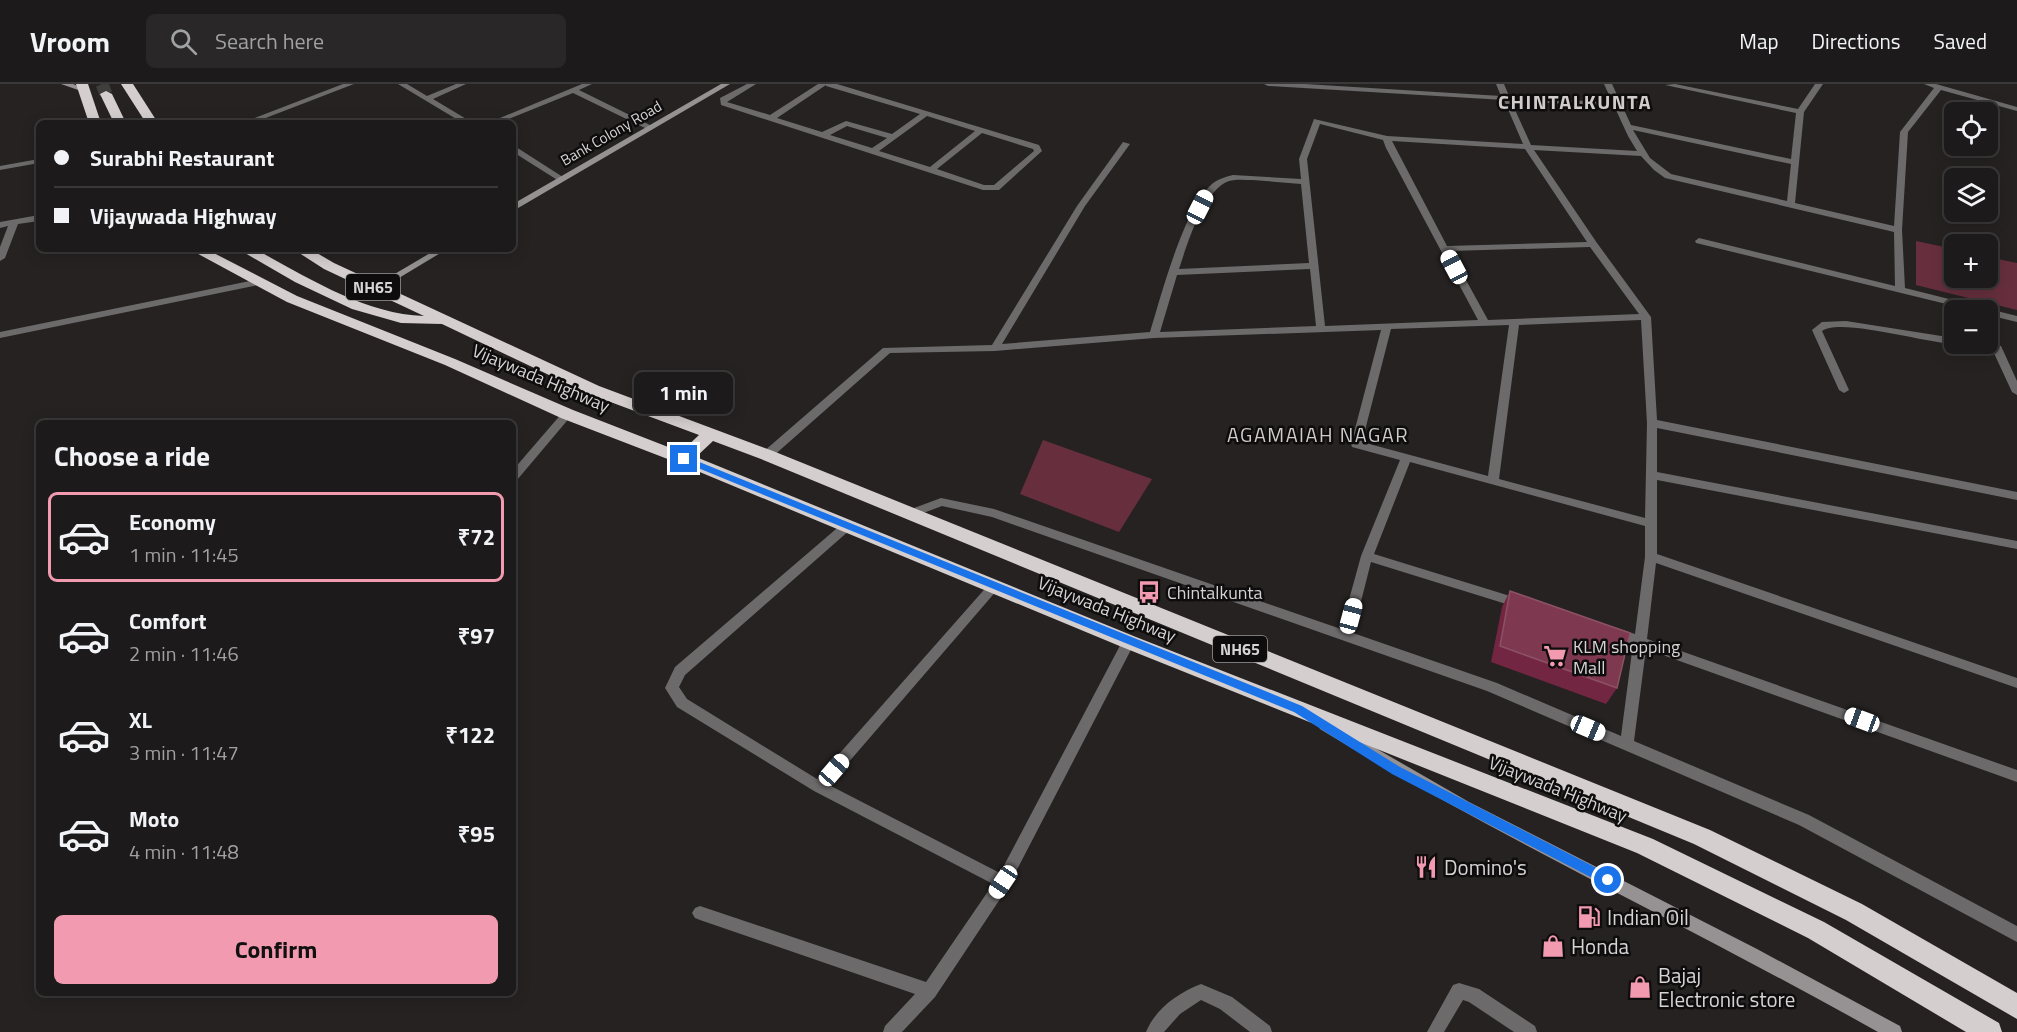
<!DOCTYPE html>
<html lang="en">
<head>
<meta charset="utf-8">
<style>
	:root { --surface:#1c1a1a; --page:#292727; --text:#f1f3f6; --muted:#a0a1a2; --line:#3a3839; --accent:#f29aaf }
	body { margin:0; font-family:"Titillium Web",sans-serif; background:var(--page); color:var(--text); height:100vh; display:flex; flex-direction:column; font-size:22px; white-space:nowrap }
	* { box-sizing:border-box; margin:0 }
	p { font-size:20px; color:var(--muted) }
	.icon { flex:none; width:33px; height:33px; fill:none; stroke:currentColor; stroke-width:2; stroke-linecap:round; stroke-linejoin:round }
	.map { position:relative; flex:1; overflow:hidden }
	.sheet { position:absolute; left:36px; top:336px; width:480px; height:576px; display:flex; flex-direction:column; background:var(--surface); border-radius:9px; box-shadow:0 3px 15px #0003,0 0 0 2px var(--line) }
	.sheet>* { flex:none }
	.hud { position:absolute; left:36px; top:36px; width:480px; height:132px; border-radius:9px; box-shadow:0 3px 15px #0003,0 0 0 2px var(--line); display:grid; align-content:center; height:132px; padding:0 18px; background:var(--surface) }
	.controls { position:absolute; left:1944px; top:18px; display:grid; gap:12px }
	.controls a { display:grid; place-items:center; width:54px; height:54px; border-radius:9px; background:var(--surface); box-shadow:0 3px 15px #0003,0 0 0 2px var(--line); font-size:30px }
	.end { position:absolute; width:27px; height:27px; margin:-14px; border:8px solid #1a73e8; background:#fff; box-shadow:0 0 0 3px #fff }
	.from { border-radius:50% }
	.bubble { position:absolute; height:42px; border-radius:9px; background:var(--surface); box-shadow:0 3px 15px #0003,0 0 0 2px var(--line); font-size:20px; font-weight:700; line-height:42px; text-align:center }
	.car { position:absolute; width:18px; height:36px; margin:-18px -9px; border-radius:8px; box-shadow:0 0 4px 2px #0007; background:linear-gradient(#fff 24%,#345 0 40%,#fff 0 76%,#345 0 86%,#fff 0) }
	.hud b { display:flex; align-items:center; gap:21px; height:57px; font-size:22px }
	.hud b+b { border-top:2px solid var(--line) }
	.hud i { width:15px; height:15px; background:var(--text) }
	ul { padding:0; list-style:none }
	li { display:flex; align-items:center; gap:18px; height:90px; margin:0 12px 9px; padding:0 6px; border:3px solid transparent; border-radius:9px }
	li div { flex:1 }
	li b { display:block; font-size:22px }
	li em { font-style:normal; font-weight:700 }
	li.current { border-color:var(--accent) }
	li>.icon { width:54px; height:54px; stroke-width:1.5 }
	h2 { padding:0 18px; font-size:27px; line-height:72px }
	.primary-button { display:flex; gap:12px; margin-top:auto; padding:12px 18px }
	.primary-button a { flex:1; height:69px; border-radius:9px; background:var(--accent); color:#111; font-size:24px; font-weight:700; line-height:69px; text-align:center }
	header { display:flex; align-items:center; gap:36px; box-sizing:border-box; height:84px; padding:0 30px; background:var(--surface); border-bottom:2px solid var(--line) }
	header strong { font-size:28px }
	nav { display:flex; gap:33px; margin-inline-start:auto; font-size:21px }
	.search { width:420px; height:54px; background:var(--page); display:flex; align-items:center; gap:15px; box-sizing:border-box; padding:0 21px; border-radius:9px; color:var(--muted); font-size:22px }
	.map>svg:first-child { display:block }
</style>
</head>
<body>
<header>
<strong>Vroom</strong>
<div class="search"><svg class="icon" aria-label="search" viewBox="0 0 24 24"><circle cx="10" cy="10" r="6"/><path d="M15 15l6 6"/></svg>Search here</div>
<nav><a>Map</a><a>Directions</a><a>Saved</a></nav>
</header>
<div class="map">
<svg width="2017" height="948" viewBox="0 0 2017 948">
	<rect width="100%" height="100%" fill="#262222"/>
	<g fill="#672f3e">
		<polygon points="1916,157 1954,165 1954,194 1988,194 1988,173 2017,179 2017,226 1916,201"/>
		<polygon points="1043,356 1152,395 1119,448 1020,410"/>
	</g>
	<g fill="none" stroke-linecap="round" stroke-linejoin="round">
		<polyline stroke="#403d3d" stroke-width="13" stroke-dasharray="13 6" stroke-linecap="butt" points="102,0 106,10"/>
		<g fill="#6c6a6a" fill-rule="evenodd">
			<polygon points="343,0 354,0 253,39 242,39"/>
			<polygon points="398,0 407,0 427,12 456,0 466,0 433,15 473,39 463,39"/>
			<polygon points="582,0 592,0 579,6 654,43 647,45 573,9 499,39 488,39"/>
			<path d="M747,0h9l-29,18 43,13 48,-31h19l202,61 3,6 -43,39h-16l-262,-85 -1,-7zM826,1v1l94,28 -28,20 -46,-13 -24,11 -45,-14zM927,32l48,15 -45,36 -51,-16zM847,42l40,12 -15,10 -42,-13zM982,49l51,16 1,2 -40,34h-10l-47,-16z"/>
			<path d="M1264,0h41l196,12 -5,-12h8l5,12 91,6 4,2 -4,2 -89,-5 20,44 106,6 -9,-15 -24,-52h8l19,41 160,34 5,-46 -131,-28 10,-1 123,25 17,-25h8l-19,28 -9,91 99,23 6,-94 34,-44 -10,-4h12l81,23v4l-76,-21 -33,42 -6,98 3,58 112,28v6l-29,-7v-5h-17l-275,-67 -1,-2 4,-3 196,48 -1,-54 -229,-54 -11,-8 -13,-14 -107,-6 63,93 54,74 6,103 360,72v8l-360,-72v44l360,69v8l-360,-69v74l360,124v10l-361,-125 -9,76 370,131v12l-371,-133 -12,92 175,74 208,111v16l-218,-117 -312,-134 -495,-174 -50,-11 -32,12 -6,-4 2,-3 35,-13 53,11 347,120 20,-73 39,-96 -48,-13 -1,-3 30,-114 -227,8 -159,13 -105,2 -119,105h-8l-1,-3 1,-3 120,-104 109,-3 85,-139 46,-64 7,2 -45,62 -83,138 148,-12c11,-36 34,-124 62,-148 6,-5 13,-7 21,-9l68,4 -2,-20 15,-40 73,17 136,8 -19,-44 -236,-14zM1320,40l63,16 3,8 92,172 -153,6 -18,-167zM1633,46l158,34 -4,37 -116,-27 -21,-16zM1392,57l133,8 62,93 -140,4zM1253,96l48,4 8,79 -130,6c8,-24 24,-79 50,-88 7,-2 16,-1 24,-1zM1590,163l49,67 -151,6 -38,-69zM1310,185l6,57 -156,6 17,-57zM1641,236l6,103 -2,95 -146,-39 20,-154zM1509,241l-21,151 -126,-34 29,-113zM1410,378l235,64v31l-10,77 -21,-7 -4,1 -2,4 2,4 23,8 -12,92 -124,-53 -144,-50 18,-71 148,46 4,-2 2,-3 -2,-3 -149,-46z"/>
			<polygon points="513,63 516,63 566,95 559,97 513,68"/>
			<polygon points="39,75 39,79 0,86 0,82"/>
			<polygon points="39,131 39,137 18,140 5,174 0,177 0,163 8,142 0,144 0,138"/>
			<polygon points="260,195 265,198 263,200 0,254 0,248"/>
			<path d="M1846,237l108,17 2,6c-27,0 -116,-27 -134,-13l27,59 -5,3 -5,-3 -27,-60 10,-8z"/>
			<polygon points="1964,260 1987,260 2001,262 2017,297 2017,311 2012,308 1993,267 1969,263"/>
			<polygon points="567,327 571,328 572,330 571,332 517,396 513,397 513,386 563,328"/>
			<polygon points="847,438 851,439 853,442 851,445 685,591 679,603 687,615 817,695 990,499 998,499 1000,502 998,505 829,701 1000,789 1124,554 1134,554 1135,558 1008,803 935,913 902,948 883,948 885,942 915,910 700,836 695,834 692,829 695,824 700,822 926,898 993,800 814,707 677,623 665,604 675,583 843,439"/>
			<polygon points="1459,899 1479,905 1535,942 1537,948 1514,948 1469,918 1463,916 1444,948 1427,948 1453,901"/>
			<path d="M1201,900l31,13 38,29 2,6h-22l-30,-23 -19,-9 -21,14 -16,18h-18c10,-24 32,-39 55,-48z"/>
		</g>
		<g fill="#969293" fill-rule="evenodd">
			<polygon points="61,0 73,0 88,6 84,8"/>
			<polygon points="721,0 730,0 513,127 513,120"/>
			<polygon points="437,165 447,165 379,206 373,206 371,204"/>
			<path d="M1325,635l144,83 288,147 143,77 2,6h-24c-185,-104 -377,-193 -558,-303l-2,-4 2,-4z"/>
		</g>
		<g fill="#d4cecf" fill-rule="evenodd">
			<polygon points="76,0 88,0 101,39 89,39"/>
			<polygon points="121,0 133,0 158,39 146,39"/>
			<polygon points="106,7 112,10 126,39 114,39 100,10"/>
			<path d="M189,165h17l91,47 158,63 118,51 108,42 18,-17 -110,-41 -147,-70 -41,-1 -49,-14 -57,-27 -57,-33h17c52,28 109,65 169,67l-100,-47 -31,-20h17l24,14 265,123 174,65 937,379 152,74 155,89v26l-171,-99 -152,-76 -933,-385 -48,-18 -17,16 440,180 517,202 171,83 175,101 3,9h-36l-158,-94 -171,-85 -515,-206 -444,-184 -117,-45 -116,-53 -158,-63z"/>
		</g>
	</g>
	<polygon fill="#732641" points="1510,507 1617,604 1606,620 1491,578 1502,523"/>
	<polygon fill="#7e3951" stroke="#8c5165" stroke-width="1.5" points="1510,507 1630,549 1617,604 1500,562"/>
	<polygon fill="#1a73e8" points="681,373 687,373 1302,622 1400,683 1612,792 1612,800 1604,800 1392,690 1294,628 681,377"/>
	<defs>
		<g id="bus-bare" transform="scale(1.8)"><path d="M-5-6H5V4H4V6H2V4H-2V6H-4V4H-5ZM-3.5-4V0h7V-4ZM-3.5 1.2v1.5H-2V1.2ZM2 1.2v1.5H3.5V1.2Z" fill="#f29aaf" stroke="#0e0c0c" stroke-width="2.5" paint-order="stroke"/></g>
		<g id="supermarket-bare" transform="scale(1.8)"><path d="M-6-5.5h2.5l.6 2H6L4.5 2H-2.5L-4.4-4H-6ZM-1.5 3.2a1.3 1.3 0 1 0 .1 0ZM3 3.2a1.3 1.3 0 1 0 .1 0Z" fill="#f29aaf" stroke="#0e0c0c" stroke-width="2.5" paint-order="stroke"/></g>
		<g id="restaurant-bare" transform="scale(1.8)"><path d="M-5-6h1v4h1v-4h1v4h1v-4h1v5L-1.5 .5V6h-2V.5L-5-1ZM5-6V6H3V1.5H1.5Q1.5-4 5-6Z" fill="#f29aaf" stroke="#0e0c0c" stroke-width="2.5" paint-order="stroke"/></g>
		<g id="fuel-bare" transform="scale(1.8)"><path d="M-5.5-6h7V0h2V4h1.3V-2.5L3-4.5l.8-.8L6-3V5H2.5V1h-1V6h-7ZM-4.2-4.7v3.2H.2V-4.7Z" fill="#f29aaf" stroke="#0e0c0c" stroke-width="2.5" paint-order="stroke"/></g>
		<g id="shop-bare" transform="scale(1.8)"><path d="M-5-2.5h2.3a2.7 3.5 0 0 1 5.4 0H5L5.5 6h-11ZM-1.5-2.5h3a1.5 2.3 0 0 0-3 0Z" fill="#f29aaf" stroke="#0e0c0c" stroke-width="2.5" paint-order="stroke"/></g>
	</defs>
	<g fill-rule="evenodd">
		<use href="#bus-bare" x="1149" y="508"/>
		<use href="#supermarket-bare" x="1555" y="572"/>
		<use href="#restaurant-bare" x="1426" y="783"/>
		<use href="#fuel-bare" x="1589" y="833"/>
		<use href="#shop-bare" x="1553" y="862"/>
		<use href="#shop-bare" x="1640" y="903"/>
	</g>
	<g text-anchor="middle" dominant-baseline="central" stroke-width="5" stroke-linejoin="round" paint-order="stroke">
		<g font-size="15" fill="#d6d3d4" stroke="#0e0c0c">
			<text transform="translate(611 49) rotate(-30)">Bank Colony Road</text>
		</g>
		<g fill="#0e0c0c" stroke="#9a9798" stroke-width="1.5">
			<rect x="346" y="190" width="54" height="26" rx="4.5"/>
			<rect x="1213" y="552" width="54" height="26" rx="4.5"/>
		</g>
		<g font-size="16" font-weight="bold" fill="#d6d3d4">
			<text x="373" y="203">NH65</text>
			<text x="1240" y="565">NH65</text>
		</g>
		<g font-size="18" fill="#d6d3d4" stroke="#0e0c0c">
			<text transform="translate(541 294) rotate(23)">Vijaywada Highway</text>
			<text transform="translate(1107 525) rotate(22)">Vijaywada Highway</text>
			<text transform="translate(1558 705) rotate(22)">Vijaywada Highway</text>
		</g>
		<g font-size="18" fill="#d6d3d4" stroke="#0e0c0c" text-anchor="start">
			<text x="1167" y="508">Chintalkunta</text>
			<text x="1573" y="562">KLM shopping<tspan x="1573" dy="21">Mall</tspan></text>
		</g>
		<g font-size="20" font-weight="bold" letter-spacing="1.5" fill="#d1cbcc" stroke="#0e0c0c">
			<text x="1575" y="17">CHINTALKUNTA</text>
		</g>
		<g font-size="20" letter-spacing="1.5" fill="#d1cbcc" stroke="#0e0c0c">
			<text x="1318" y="350">AGAMAIAH NAGAR</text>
		</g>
		<g font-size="21" fill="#d6d3d4" stroke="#0e0c0c" text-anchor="start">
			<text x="1444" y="783">Domino's</text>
			<text x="1607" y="833">Indian Oil</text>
			<text x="1571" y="862">Honda</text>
			<text x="1658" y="891">Bajaj<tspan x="1658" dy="24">Electronic store</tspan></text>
		</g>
	</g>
</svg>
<div class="controls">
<a><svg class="icon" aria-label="locate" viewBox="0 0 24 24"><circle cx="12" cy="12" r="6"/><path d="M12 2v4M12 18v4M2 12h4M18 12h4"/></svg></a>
<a><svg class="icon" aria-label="layers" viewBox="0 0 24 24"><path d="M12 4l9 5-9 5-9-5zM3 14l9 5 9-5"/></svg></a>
<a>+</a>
<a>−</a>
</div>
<i class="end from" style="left:1608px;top:796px"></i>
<i class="end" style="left:684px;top:375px"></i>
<div class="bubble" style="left:634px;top:288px;width:99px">1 min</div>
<i class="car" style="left:1200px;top:123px;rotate:27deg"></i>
<i class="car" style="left:1454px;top:183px;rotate:332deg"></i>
<i class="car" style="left:1351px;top:532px;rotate:15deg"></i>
<i class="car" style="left:1862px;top:636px;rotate:290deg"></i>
<i class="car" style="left:1588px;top:644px;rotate:113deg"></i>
<i class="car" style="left:834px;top:686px;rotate:41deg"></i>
<i class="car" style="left:1003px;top:798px;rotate:214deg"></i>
<div class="hud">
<b><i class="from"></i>Surabhi Restaurant</b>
<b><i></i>Vijaywada Highway</b>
</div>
<section class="sheet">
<h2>Choose a ride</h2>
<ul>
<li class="current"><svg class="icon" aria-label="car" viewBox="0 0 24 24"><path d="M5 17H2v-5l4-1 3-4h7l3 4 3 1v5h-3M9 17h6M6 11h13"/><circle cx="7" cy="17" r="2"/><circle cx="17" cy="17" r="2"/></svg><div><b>Economy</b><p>1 min · 11:45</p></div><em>₹72</em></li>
<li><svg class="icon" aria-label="car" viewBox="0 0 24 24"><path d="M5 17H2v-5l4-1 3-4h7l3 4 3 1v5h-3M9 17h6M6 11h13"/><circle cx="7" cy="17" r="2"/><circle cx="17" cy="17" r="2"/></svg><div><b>Comfort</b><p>2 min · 11:46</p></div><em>₹97</em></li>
<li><svg class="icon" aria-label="car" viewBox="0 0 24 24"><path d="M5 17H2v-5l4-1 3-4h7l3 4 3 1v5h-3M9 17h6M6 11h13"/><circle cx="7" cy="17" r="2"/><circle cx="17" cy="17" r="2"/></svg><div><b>XL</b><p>3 min · 11:47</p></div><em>₹122</em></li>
<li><svg class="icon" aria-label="car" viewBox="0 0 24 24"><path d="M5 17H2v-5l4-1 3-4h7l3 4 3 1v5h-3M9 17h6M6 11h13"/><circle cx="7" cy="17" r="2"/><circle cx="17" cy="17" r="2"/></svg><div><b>Moto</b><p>4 min · 11:48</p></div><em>₹95</em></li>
</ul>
<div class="primary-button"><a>Confirm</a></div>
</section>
</div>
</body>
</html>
